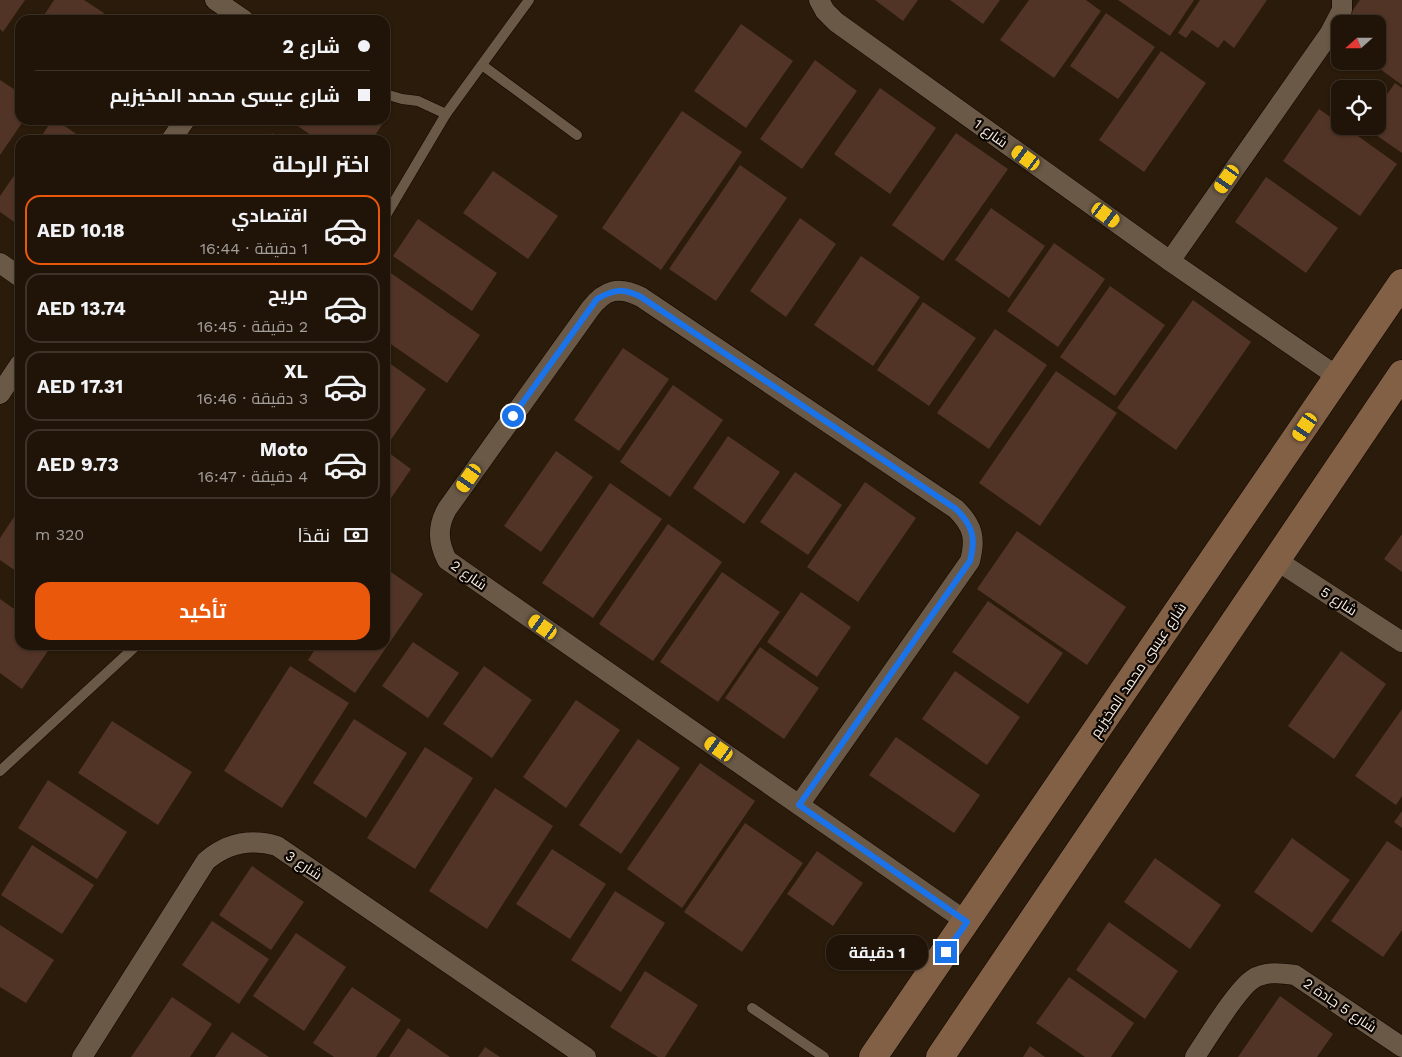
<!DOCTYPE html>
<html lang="ar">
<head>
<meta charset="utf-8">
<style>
	:root { --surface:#201408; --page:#281d12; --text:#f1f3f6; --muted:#a29e9c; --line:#3d3329; --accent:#ea580c }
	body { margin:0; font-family:"Work Sans",Cairo,sans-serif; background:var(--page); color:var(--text); direction:rtl; height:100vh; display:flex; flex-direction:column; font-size:19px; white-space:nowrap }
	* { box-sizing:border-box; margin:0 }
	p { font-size:16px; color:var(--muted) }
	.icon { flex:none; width:28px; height:28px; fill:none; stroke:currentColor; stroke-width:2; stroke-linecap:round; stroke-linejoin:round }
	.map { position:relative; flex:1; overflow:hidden; direction:ltr }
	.sheet { position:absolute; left:15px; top:135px; width:375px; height:515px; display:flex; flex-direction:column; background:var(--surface); border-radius:15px; box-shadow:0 1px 4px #0004,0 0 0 1px var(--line); direction:rtl }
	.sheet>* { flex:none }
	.top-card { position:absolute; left:15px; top:15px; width:375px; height:110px; border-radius:15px; box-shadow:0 1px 4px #0004,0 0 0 1px var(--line); direction:rtl; display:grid; align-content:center; height:110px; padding:0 20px; background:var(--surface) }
	.needle { width:32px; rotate:249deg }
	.buttons { position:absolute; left:1331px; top:15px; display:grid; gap:10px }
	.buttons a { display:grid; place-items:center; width:55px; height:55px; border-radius:10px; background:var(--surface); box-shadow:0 1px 4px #0004,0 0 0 1px var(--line); font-size:25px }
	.end { position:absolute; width:22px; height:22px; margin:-11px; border:6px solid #1a73e8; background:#fff; box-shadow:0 0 0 2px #fff }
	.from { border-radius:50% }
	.bubble { position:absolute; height:35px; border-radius:15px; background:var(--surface); box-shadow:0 1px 4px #0004,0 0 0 1px var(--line); font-size:16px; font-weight:700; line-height:35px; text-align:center; direction:rtl }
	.car { position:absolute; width:15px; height:30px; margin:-15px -8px; border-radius:6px; box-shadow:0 0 4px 1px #0007; background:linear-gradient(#f5c518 24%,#345 0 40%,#f5c518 0 76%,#345 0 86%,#f5c518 0) }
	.top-card b { display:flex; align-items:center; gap:18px; height:48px; font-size:19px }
	.top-card b+b { border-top:1px solid var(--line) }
	.top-card i { width:12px; height:12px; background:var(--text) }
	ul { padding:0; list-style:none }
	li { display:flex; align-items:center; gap:15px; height:70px; margin:0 10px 8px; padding:0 10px; border:2px solid var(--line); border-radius:15px }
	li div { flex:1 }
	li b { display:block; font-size:19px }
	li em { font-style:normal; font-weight:700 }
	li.active { border-color:var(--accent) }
	li>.icon { width:45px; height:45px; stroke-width:1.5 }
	h2 { padding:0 20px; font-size:22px; line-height:60px }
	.pay { display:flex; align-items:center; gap:12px; height:55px; padding:0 20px; font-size:19px }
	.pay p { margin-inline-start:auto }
	.primary-button { display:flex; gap:10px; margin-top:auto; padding:10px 20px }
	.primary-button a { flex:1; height:58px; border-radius:15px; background:var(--accent); color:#fff; font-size:20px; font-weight:700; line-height:58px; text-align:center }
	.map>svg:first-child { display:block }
</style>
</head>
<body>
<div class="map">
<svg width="1402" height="1057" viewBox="0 0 1402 1057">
	<rect width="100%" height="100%" fill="#2a1b0a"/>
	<g fill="#513426">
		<polygon points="0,0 25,0 3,32 0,29"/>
		<polygon points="54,0 84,0 104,13 99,20 41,20"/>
		<polygon points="875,0 918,0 903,21"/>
		<polygon points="950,0 1000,0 983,24"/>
		<polygon points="1029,0 1086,0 1101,11 1054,78 1000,40"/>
		<polygon points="1118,0 1194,0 1170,36"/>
		<polygon points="1200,0 1267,0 1234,48 1224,40 1218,48 1192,30 1186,38 1178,33"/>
		<polygon points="1360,0 1402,0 1402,85 1369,61 1378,61 1378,24 1343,24"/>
		<polygon points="1106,13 1155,47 1118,99 1070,66"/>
		<polygon points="741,24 793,61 746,128 694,91"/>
		<polygon points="1161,51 1206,83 1144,172 1099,140"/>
		<polygon points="815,60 857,91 802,169 760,139"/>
		<polygon points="0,80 20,93 20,120 24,120 0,155"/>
		<polygon points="1395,83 1402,88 1402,153 1363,126 1378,126 1378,107"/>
		<polygon points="880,88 936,128 890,194 834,154"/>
		<polygon points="1319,109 1340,124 1340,126 1344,126 1397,164 1360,216 1283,161"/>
		<polygon points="682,111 742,152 661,270 602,228"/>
		<polygon points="52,120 56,120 85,140 39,140"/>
		<polygon points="289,120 385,120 372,140 318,140"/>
		<polygon points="272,133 283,140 267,140"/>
		<polygon points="956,133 1008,169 943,261 892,225"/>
		<polygon points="740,165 787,198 716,301 669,269"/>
		<polygon points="20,167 20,226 0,212 0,196"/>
		<polygon points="493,171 558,216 528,259 463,213"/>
		<polygon points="1266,177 1338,228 1306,273 1235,222"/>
		<polygon points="991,208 1045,246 1009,298 955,260"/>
		<polygon points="800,218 836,244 786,317 750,291"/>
		<polygon points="418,219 497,273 472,311 393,256"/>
		<polygon points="1054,243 1105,279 1058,347 1007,311"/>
		<polygon points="861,256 920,297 873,366 814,325"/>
		<polygon points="385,269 480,335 447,383 385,340"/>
		<polygon points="1110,286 1165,325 1115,396 1060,357"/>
		<polygon points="1193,300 1251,342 1176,450 1117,408"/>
		<polygon points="923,302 976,338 929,406 877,370"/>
		<polygon points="995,329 1047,365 989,449 937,413"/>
		<polygon points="623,348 669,379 619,451 574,420"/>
		<polygon points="385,360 426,389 388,444 385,442"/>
		<polygon points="1056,371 1117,413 1040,526 979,483"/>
		<polygon points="673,385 723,420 670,497 620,462"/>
		<polygon points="728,436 780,472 744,524 693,488"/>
		<polygon points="385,450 411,469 385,507"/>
		<polygon points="556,451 593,477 541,552 504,526"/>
		<polygon points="795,472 842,505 808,555 760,522"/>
		<polygon points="865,482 916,518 858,602 807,567"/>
		<polygon points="610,483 662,519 593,618 542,583"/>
		<polygon points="14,517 20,521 20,574 0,560 0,538"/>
		<polygon points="668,524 722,562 653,661 599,624"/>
		<polygon points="1017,531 1126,607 1087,665 977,589"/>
		<polygon points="1402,534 1402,572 1384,559"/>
		<polygon points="385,568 423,594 355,693 308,660 318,645 385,645"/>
		<polygon points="722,572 780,612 718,702 660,662"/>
		<polygon points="801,592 851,627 817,677 767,642"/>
		<polygon points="0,599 20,613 20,645 52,645 22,689 0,673"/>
		<polygon points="988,601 1063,653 1028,704 952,652"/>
		<polygon points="413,642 459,673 428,718 382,686"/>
		<polygon points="760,647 819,688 784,739 725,698"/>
		<polygon points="1341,651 1386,684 1334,759 1288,726"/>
		<polygon points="290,666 349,703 282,808 224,771"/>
		<polygon points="484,666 532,700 492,758 443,724"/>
		<polygon points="955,671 1020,717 987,765 922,719"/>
		<polygon points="576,700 620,730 566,808 523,777"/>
		<polygon points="1402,709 1402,796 1396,805 1355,776"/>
		<polygon points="354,719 407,753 366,818 313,783"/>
		<polygon points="112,721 192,772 158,825 78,773"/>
		<polygon points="896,737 980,795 954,833 869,775"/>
		<polygon points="638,739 680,768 621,854 579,825"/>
		<polygon points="425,747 473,778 415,869 367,838"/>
		<polygon points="700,763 755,801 682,908 627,869"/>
		<polygon points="48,780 127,832 97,879 18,828"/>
		<polygon points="495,788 553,826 487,929 429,891"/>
		<polygon points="1402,811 1402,828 1394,822"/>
		<polygon points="745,823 803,863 742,952 684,912"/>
		<polygon points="1292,838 1350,880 1312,933 1254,892"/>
		<polygon points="1387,841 1402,851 1402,930 1383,957 1331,921"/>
		<polygon points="32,845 94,885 62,934 1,895"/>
		<polygon points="552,849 606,884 570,939 516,904"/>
		<polygon points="817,851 863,883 833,926 787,894"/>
		<polygon points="1155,858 1221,905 1190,949 1124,902"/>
		<polygon points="252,866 304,902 271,950 219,915"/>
		<polygon points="615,891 665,923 621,992 571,960"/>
		<polygon points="212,921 269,959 239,1004 182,965"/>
		<polygon points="1109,922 1178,971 1145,1019 1076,970"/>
		<polygon points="0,925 54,960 26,1003 0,987"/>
		<polygon points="296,933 346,967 304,1031 253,996"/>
		<polygon points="645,971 698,1005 665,1057 658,1057 610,1027"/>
		<polygon points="1069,977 1134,1023 1111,1057 1085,1057 1036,1023"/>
		<polygon points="352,987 401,1020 376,1057 334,1057 313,1043"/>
		<polygon points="1280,996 1333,1034 1317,1057 1238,1057"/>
		<polygon points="172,997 212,1024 190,1057 131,1057"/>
		<polygon points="408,1028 450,1057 389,1057"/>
		<polygon points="232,1032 269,1057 215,1057"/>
		<polygon points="1030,1046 1045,1057 1023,1057"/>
		<polygon points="485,1047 500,1057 478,1057"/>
	</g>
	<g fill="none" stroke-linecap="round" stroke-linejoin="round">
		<g stroke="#120500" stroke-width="11">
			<g id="lane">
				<polyline points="482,65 577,135"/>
				<polyline points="385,94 402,99 418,101 446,114"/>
				<polyline points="385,217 446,114 529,0"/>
				<polyline points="0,771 137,645"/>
				<polyline points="752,1008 824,1057"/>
			</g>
		</g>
		<g stroke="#120500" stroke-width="21">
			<g id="street">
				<polyline points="215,0 244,20"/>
				<polyline points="819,0 825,11 836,22 1170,261 1338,377"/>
				<polyline points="171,140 185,120"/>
				<polyline points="1170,261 1330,33 1342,10 1342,0"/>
				<polyline points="0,263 20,277"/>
				<polyline points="0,394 20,364"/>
				<polyline points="1276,560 1402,642"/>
				<path d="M799,805l171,-244c6,-23 3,-35 -14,-52l-315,-212c-22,-11 -36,-8 -51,12l-143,200c-10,18 -9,33 0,51l520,362"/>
				<path d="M82,1057l124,-196c21,-18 44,-23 71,-15l309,211"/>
				<path d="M1195,1057c11,-17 43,-69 58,-78 13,-8 28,-6 42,-4l107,72"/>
			</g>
		</g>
		<g stroke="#120500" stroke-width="29">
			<g id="secondary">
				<polyline points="873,1057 1402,283"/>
				<polyline points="940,1057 1402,374"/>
			</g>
		</g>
		<use href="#lane" stroke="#6a5946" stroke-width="10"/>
		<use href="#street" stroke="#6a5946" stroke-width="20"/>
		<use href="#secondary" stroke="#816046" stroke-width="28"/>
	</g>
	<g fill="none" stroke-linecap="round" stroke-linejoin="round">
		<path stroke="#1a73e8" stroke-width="6" d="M513,416l84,-117c17,-10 26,-11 44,-2l315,212c17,17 20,29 14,52l-171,244 168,117 -21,30"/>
	</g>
	<g text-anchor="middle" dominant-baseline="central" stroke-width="4.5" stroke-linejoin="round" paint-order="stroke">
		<g font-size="14" fill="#f8ede3" stroke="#0d0703">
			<text transform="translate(991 133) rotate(36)">شارع 1</text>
			<text transform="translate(469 575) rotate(35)">شارع 2</text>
			<text transform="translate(1339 601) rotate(33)">شارع 5</text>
			<text transform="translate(1138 670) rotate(-56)">شارع عيسى محمد المخيزيم</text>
			<text transform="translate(304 865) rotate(34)">شارع 3</text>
			<text transform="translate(1340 1005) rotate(34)">شارع 5 جادة 2</text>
		</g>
	</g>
</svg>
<div class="buttons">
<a><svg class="needle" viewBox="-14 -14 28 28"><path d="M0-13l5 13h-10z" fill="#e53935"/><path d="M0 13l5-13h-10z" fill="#a29e9c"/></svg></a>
<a><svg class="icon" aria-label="locate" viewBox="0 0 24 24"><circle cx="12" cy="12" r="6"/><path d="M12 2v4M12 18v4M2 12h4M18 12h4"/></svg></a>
</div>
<i class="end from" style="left:513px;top:416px"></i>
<i class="end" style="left:946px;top:952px"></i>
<div class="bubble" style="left:826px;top:935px;width:102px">1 دقيقة</div>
<i class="car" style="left:1026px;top:158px;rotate:306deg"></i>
<i class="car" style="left:1227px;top:179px;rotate:215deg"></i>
<i class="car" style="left:1106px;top:215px;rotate:126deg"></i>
<i class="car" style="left:1305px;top:427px;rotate:214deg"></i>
<i class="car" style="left:469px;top:478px;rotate:215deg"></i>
<i class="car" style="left:543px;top:627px;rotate:305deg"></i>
<i class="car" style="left:719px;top:749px;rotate:305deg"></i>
<div class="top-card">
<b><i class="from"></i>شارع 2</b>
<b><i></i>شارع عيسى محمد المخيزيم</b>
</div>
<section class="sheet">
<h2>اختر الرحلة</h2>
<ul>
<li class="active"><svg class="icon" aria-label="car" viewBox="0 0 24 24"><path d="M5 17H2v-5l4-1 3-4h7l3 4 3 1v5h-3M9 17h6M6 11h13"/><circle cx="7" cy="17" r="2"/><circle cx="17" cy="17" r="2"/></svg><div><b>اقتصادي</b><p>1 دقيقة · 16:44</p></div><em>AED 10.18</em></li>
<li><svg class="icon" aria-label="car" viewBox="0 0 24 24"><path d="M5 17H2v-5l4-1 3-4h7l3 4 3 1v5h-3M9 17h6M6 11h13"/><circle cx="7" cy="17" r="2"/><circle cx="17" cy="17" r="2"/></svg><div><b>مريح</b><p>2 دقيقة · 16:45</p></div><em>AED 13.74</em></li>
<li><svg class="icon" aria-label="car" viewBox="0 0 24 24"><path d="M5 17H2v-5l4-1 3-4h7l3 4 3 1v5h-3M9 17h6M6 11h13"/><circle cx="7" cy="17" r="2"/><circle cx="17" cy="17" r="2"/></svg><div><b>XL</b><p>3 دقيقة · 16:46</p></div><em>AED 17.31</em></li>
<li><svg class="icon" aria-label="car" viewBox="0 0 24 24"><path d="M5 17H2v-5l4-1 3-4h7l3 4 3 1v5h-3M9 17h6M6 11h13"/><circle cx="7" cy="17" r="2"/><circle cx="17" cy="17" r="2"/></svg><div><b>Moto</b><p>4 دقيقة · 16:47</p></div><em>AED 9.73</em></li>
</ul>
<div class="pay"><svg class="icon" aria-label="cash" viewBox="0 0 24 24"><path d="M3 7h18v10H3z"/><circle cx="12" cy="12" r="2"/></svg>نقدًا<p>320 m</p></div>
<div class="primary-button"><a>تأكيد</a></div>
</section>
</div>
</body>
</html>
